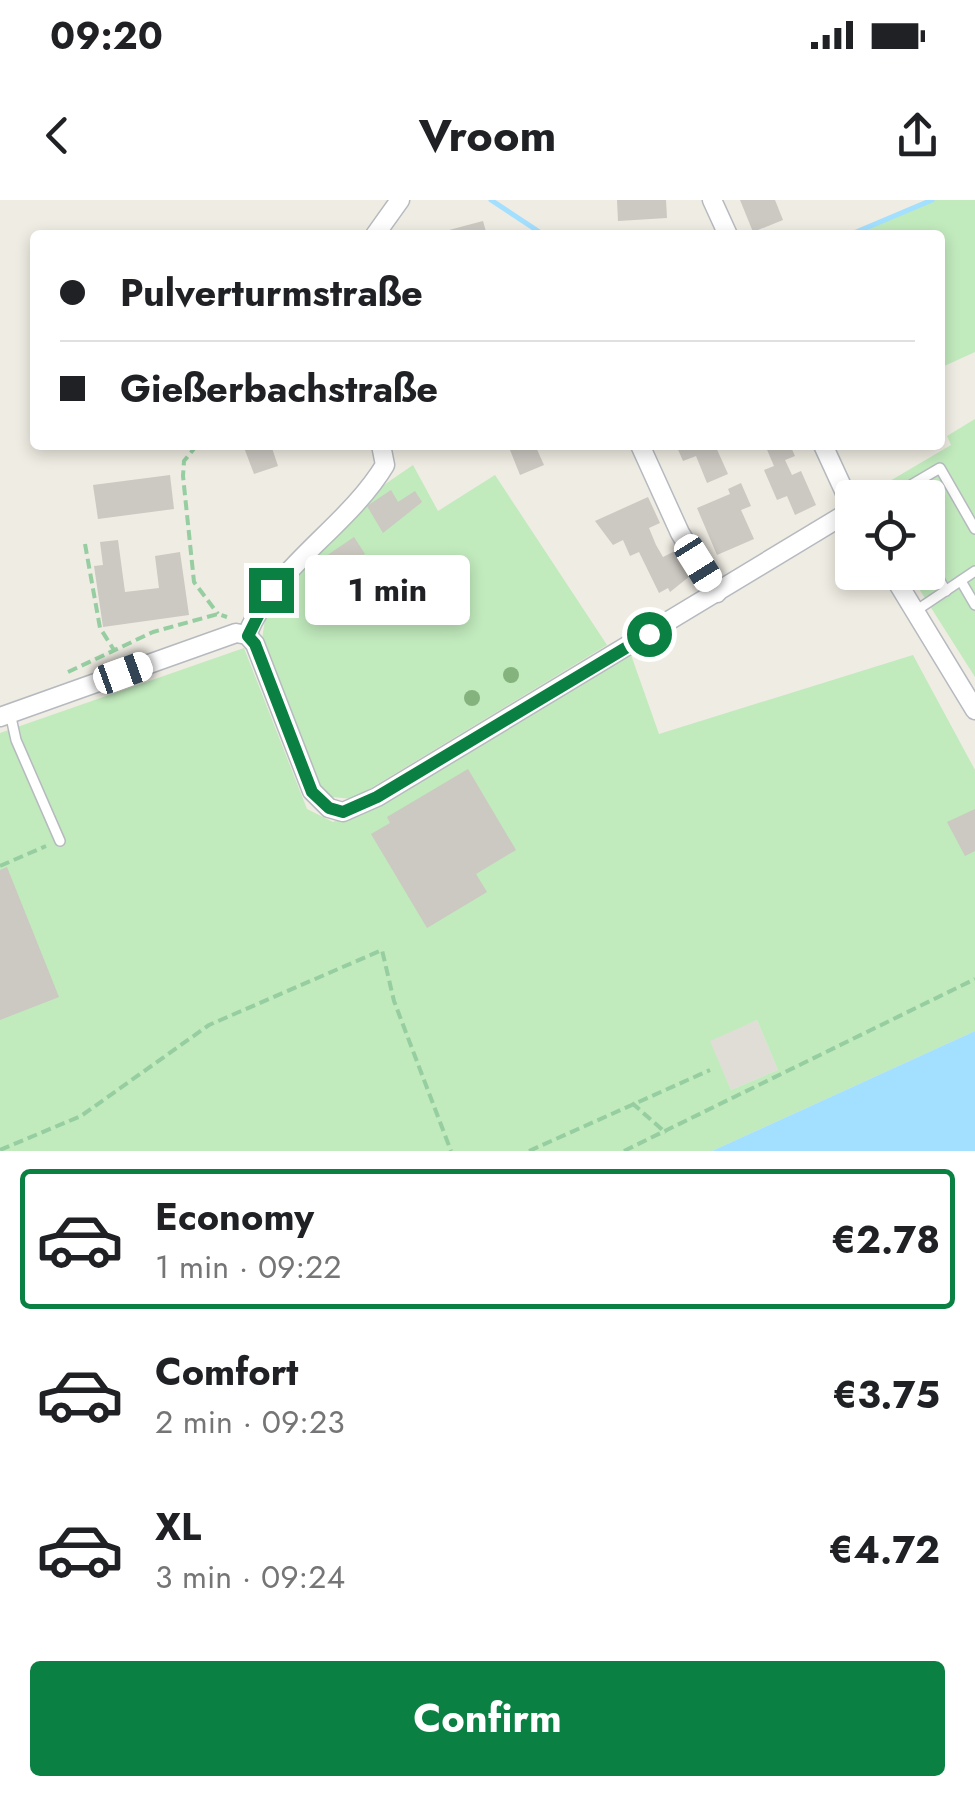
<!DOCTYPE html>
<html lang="en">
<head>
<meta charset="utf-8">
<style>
	:root { --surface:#fff; --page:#f2f2f2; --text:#202124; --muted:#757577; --line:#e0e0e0; --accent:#0b8043 }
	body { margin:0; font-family:Jost,sans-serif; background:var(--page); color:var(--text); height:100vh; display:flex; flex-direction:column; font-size:38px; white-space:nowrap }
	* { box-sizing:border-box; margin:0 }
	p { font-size:32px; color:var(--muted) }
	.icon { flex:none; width:55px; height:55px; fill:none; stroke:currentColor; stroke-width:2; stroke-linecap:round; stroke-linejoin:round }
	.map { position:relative; height:951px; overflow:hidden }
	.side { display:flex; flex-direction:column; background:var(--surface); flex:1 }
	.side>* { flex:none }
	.hud { position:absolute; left:30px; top:30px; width:915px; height:220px; border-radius:10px; box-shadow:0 5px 15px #0003; display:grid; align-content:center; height:220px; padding:0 30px; background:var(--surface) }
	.fabs { position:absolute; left:835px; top:280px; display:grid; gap:20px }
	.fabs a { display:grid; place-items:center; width:110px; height:110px; border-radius:10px; background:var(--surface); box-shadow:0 5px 15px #0003; font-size:50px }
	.end { position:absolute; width:45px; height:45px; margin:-22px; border:12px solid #0b8043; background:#fff; box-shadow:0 0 0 5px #fff }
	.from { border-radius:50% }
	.bubble { position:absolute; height:70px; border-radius:10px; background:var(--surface); box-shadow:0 5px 15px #0003; font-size:32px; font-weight:700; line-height:70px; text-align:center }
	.car { position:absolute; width:30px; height:60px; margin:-30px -15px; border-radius:12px; box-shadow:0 0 8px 2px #0007; background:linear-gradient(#fff 24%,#345 0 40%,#fff 0 76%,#345 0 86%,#fff 0) }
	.hud b { display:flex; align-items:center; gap:35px; height:95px; font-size:38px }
	.hud b+b { border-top:2px solid var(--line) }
	.hud i { width:25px; height:25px; background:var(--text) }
	ul { padding:18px 0 0; list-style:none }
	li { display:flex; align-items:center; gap:30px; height:140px; margin:0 20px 15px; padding:0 10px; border:5px solid transparent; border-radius:10px }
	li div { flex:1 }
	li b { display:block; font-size:38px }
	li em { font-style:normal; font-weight:700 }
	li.current { border-color:var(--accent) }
	li>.icon { width:90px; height:90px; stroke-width:1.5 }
	.action { display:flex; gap:20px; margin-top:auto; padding:20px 30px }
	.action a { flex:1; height:115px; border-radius:10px; background:var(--accent); color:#fff; font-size:40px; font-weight:700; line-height:115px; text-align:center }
	.status { display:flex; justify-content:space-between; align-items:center; height:70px; padding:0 50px; background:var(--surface); direction:ltr }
	.status svg { height:28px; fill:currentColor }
	header { display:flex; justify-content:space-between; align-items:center; height:130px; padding:0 30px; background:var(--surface); font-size:45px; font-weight:700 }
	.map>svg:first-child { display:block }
</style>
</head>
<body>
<div class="status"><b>09:20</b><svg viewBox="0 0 49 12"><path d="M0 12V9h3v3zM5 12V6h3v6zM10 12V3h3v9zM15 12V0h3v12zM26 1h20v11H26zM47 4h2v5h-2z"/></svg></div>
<header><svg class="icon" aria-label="back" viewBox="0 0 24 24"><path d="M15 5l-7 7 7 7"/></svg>Vroom<svg class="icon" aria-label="share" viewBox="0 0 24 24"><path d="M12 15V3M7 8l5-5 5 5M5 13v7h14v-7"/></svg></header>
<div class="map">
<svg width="975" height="951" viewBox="0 0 975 951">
	<rect width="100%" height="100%" fill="#efece3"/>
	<polygon fill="#e0ddd7" points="757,820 778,870 731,890 709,840"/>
	<g fill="#c1eabd" fill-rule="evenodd">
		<polygon points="932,0 975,0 975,152 940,168 940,35 849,35"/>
		<polygon points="975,219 975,477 909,373 928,372 928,298 861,298 951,245 947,236"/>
		<polygon points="413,265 438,311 495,275 607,445 353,599 332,597 314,579 262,439 266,413 277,394 378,289"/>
		<path d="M244,448l63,161 26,13 146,-77 152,-90 28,79 254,-79 62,115v261l-263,120h-712v-418zM757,820l21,50 -47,20 -21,-49z"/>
	</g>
	<polygon fill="#a3dfff" points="975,831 975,951 712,951"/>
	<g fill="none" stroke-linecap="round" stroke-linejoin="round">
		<g stroke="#a3dfff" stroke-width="5">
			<polyline points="491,0 544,35"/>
			<polyline points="849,35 932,0"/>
		</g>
	</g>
	<g fill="#ccc8c2">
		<polygon points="617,0 666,0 667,18 618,21"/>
		<polygon points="740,0 775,0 783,20 753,32"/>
		<polygon points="483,21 487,35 451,35 449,30"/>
		<polygon points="243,245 271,245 278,266 254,274"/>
		<polygon points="508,245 535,245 544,265 520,275"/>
		<polygon points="676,245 715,245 728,274 707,283 696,256 683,261"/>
		<polygon points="765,245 790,245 795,256 785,260 792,275 801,271 816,305 795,315 787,296 777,300 764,270 774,266"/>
		<polygon points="170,275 174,309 98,319 93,285"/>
		<polygon points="741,283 751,306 741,310 754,339 717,355 697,308 730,294 728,289"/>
		<polygon points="391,290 398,302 415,291 422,302 383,333 367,306"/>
		<polygon points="648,297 660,323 649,328 656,345 663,357 675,351 690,376 670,392 668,388 659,393 639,352 630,356 623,340 613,345 595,321"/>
		<polygon points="354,337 365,354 327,379 316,363"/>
		<polygon points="118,340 125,392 159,388 155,356 180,352 189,415 103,427 94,366 103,365 100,342"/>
		<polygon points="468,569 516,650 476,674 487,692 427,728 371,634 390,623 387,617"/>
		<polygon points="975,609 975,651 965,656 947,622"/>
		<polygon points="7,667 59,797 0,820 0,670"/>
	</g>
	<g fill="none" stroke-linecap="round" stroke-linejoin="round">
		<g stroke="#b6babf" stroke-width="12">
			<g id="lane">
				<polyline points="889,298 940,268 975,329"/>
				<polyline points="928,360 946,391"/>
				<polyline points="961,381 975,405"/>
				<polyline points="914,412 975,371"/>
				<polyline points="10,513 16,540 60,641"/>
			</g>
		</g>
		<g stroke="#b6babf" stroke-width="21">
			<g id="street">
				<polyline points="712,0 728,35"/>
				<polyline points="375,35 400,0"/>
				<polyline points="640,245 680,333 717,393"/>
				<polyline points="823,245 852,308"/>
				<polyline points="891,372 975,510"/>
				<path d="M247,435c27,-69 100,-107 138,-170l-4,-20"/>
				<polyline points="0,517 236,433 247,435 255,444 312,591 329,608 343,612 377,597 852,310"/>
			</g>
		</g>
		<g stroke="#96cea1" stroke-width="4" stroke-dasharray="10 5" stroke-linecap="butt">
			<polyline points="197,245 184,261 183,276 194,382 218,414"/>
			<polyline points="85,344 100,428 114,450"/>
			<polyline points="68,472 153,432 218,414 227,417"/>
			<polyline points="0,666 46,646"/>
			<polyline points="632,903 666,933"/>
			<polyline points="0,950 81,916 209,825 382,750 394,801 451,951"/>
			<polyline points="529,951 710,870"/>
			<polyline points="624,951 975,779"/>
		</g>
		<use href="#lane" stroke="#fff" stroke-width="9"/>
		<use href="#street" stroke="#fff" stroke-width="18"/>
	</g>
	<g fill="#85b37e">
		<circle cx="511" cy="475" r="8"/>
		<circle cx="472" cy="498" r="8"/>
	</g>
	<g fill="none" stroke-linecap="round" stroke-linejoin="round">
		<polyline stroke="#0b8043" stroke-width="12" points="271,390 248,436 255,444 312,592 329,608 343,612 377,597 649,434"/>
	</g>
</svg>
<div class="fabs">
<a><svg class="icon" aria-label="locate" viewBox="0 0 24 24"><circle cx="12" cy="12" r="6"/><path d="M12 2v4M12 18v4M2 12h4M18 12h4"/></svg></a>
</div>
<i class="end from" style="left:649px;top:434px"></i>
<i class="end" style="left:271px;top:390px"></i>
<div class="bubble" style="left:305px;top:355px;width:165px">1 min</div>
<i class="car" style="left:698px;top:363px;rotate:148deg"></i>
<i class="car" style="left:123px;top:473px;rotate:70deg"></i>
<div class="hud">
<b><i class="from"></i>Pulverturmstraße</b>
<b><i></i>Gießerbachstraße</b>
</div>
</div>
<section class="side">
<ul>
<li class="current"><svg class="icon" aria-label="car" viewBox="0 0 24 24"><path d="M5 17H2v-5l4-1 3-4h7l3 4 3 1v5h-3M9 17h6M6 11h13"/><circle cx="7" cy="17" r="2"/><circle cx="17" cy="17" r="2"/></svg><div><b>Economy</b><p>1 min · 09:22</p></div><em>€2.78</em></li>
<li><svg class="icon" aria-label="car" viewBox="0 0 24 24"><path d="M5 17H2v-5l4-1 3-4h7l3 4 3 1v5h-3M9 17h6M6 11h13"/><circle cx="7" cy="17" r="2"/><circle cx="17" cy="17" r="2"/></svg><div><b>Comfort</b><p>2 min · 09:23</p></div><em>€3.75</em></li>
<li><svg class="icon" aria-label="car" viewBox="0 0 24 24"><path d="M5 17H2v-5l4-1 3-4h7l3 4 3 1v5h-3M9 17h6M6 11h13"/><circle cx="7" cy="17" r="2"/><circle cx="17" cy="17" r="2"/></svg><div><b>XL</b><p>3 min · 09:24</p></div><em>€4.72</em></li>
</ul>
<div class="action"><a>Confirm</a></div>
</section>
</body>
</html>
